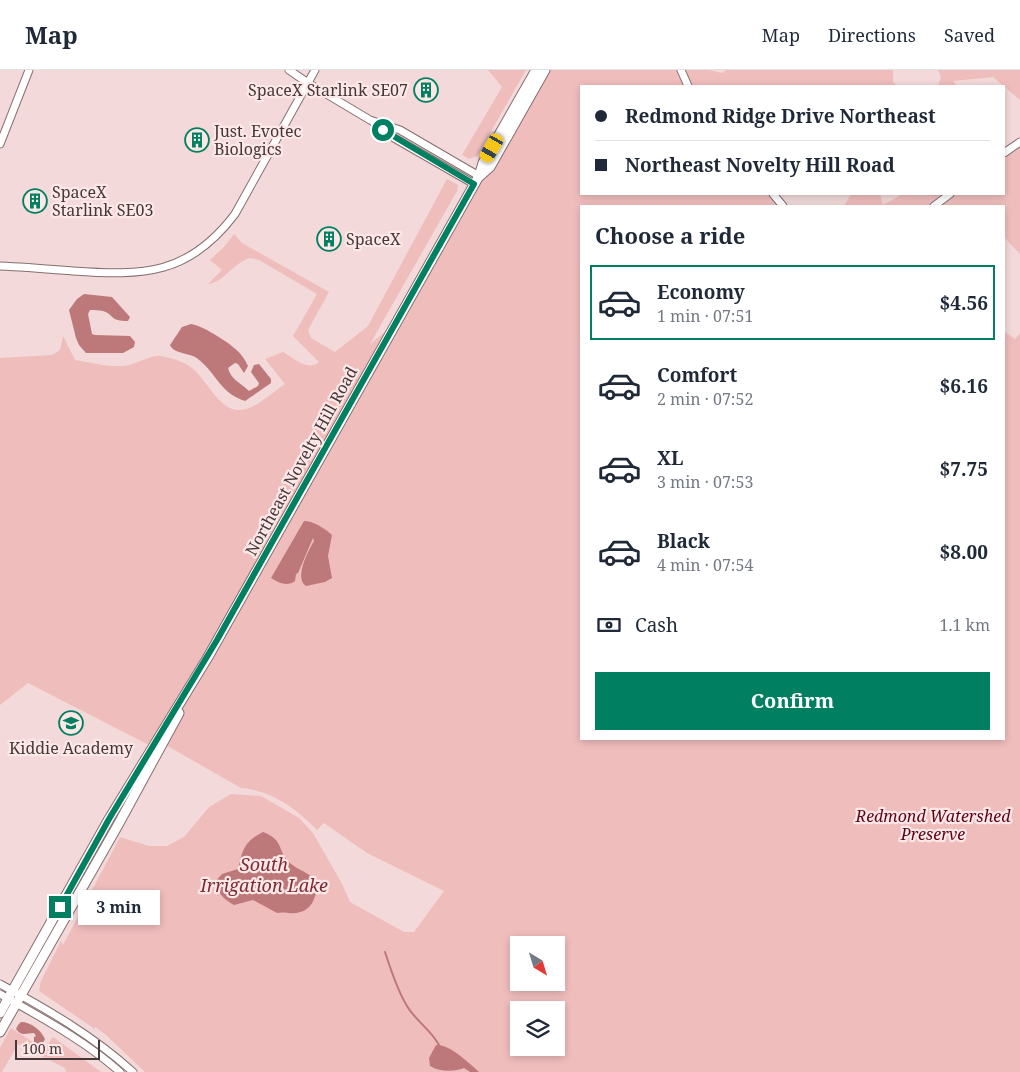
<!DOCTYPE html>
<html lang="en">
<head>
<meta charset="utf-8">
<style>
	:root { --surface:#fff; --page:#f2f2f3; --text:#1f2937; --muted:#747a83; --line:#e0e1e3; --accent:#008061 }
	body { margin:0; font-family:"Noto Serif",serif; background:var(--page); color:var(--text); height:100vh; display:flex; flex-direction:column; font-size:19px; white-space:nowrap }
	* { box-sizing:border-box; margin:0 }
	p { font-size:16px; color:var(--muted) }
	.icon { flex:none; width:28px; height:28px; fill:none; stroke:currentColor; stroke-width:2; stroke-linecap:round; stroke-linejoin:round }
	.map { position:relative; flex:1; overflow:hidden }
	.details { position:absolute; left:580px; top:135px; width:425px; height:535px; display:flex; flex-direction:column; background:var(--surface); border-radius:0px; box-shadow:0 2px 8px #0003 }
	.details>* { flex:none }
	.top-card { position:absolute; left:580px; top:15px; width:425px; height:110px; border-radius:0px; box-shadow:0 2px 8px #0003; display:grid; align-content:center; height:110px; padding:0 15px; background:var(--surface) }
	.needle { width:32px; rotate:142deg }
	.controls { position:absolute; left:510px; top:866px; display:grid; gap:10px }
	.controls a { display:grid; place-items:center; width:55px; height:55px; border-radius:0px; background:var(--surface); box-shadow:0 2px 8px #0003; font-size:25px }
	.scale { position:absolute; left:15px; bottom:12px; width:85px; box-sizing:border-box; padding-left:5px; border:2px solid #433838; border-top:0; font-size:14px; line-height:18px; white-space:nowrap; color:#433838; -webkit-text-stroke:4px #fde8e7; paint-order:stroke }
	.end { position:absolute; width:22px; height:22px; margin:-11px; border:6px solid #008061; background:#fff; box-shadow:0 0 0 2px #fff }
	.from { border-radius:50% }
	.bubble { position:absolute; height:35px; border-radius:0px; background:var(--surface); box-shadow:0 2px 8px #0003; font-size:16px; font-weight:700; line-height:35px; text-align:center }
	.car { position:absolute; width:15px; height:30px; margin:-15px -8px; border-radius:6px; box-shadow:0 0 4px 1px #0007; background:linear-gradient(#f5c518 24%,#345 0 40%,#f5c518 0 76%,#345 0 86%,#f5c518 0) }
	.top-card b { display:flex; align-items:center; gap:18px; height:48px; font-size:19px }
	.top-card b+b { border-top:1px solid var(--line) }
	.top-card i { width:12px; height:12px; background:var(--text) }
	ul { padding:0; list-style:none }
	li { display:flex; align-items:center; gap:15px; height:75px; margin:0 10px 8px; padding:0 5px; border:2px solid transparent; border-radius:0px }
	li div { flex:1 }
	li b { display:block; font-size:19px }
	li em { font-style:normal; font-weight:700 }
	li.selected { border-color:var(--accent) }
	li>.icon { width:45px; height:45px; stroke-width:1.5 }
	h2 { padding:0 15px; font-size:22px; line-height:60px }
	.pay { display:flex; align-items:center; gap:12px; height:55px; padding:0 15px; font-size:19px }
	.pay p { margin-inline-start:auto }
	.action { display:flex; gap:10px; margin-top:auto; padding:10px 15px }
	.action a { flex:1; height:58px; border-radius:0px; background:var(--accent); color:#fff; font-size:20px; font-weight:700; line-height:58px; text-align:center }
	header { display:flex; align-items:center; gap:30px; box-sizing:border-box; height:70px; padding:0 25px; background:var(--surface); border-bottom:1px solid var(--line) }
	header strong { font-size:24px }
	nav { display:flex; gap:28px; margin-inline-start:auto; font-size:18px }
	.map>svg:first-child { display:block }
</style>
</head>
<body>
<header>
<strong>Map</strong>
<nav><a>Map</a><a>Directions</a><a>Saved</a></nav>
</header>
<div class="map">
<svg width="1020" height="1002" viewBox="0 0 1020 1002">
	<rect width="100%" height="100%" fill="#f3d9d9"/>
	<g fill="#f0bdbd" fill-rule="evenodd">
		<polygon points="488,0 526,0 477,86 469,89 462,85 502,17"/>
		<path d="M545,0h164l13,3 4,-3h167v12l5,4h-317v108h192l10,12h-202v533h423v-408l11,8 5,-6v739h-875l-40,-38 -10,-7v2l-56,-38 2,-10 20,-40 2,4 57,-108 29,9h18l17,-9 25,-30 22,-13 30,2 38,22 14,15 29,51 8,18 54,30h10l30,-41 -77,-38 -43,-30 -7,7c-21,-22 -46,-40 -76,-42l-84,-48 -10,4 -119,-61 -28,22v-347l52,-3 8,-5 3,-14 12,24c17,3 32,7 49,6 11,-1 29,-12 36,-10 11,2 24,5 32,12 16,12 29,49 54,41 14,-4 27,-17 39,-25l-20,-25 18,-7c10,6 26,20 36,10l-26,-26 24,-42 -58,-34 -9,-2c-17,5 -27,25 -42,26l14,-14 -12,-10 14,-13 10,-13 8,9 87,49 -21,38 3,8 24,14 33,-26 79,-147 11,6 -1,6 -87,153 25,-20zM519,875h37v37h-37zM519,940h37v38h-37z"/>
		<polygon points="938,0 1020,0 1020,30 993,7 953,11 957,16 938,16 941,7"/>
		<polygon points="1020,72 1020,184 1004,167 1004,136 844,136 851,124 880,124 883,135 903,124 1004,124 1004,83"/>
		<polygon points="11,958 36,974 46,977 53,967 101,1002 66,1002 65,998 18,974 2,1002 0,1002 0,978"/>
	</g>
	<g fill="#bd787a">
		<path d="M84,224l28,3 18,20 -2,4c-19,0 -13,-6 -25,-10 -4,-1 -9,-1 -13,-1l-2,4 4,20 3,1 35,1 5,6 -1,5 -11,6h-37l-7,-8 -3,-7 -7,-28 8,-11z"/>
		<path d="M191,254c11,1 45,22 51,32 3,3 4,7 6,10l-4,7 -6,-9 -3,-1 -7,5c3,12 13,15 21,23l9,-5 1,-3 -8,-11 3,-7 5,-1 12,15v4l-26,18c-26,-9 -27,-26 -47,-42 -8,-7 -23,-4 -28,-14l12,-18z"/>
		<path d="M304,451c9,0 22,8 28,14l-4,21 4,22 -7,4 -19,4c-12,-8 2,-35 8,-45l-1,-3 -15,35 -2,1 -1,7c-8,6 -16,2 -24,-3z"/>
		<path d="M263,762c22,8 14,20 27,31 12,11 34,11 24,36 -2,6 -8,12 -14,13 -7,3 -15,-1 -23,1l-24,-13 -19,5c-11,-6 -15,-11 -19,-23l7,-8 16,-5c5,-20 6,-27 25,-37z"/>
		<path d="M21,952c10,0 20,8 24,17l-2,4 -7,1 -2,-2v-5l2,-1 -2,-3c-8,0 -12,4 -18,-4l2,-4z"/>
		<path d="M436,975c14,-1 33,18 43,27h-9l-6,-4c-10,4 -24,4 -34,-2l-1,-8z"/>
	</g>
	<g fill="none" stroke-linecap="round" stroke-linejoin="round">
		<path stroke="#bd787a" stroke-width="2" d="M385,882c6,18 12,38 22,54 8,14 24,24 32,39"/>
		<g stroke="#866f6f" stroke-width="9">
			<g id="minor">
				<polyline points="289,0 308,13 370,50 400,60 479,106"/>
				<polyline points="681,0 688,16"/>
				<polyline points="374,53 394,68 474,114"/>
				<polyline points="0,74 29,0"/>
				<polyline points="1004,83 1020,72"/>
				<polyline points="773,124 783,136"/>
				<polyline points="934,136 950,124"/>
				<path d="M0,196c24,1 48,3 73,5 71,5 116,4 162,-57l80,-144"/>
				<path d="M0,914c47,25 93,52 133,88"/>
				<path d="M0,924c42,24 84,46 120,78"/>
			</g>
		</g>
		<g stroke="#866f6f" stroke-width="11">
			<g id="major">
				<polyline points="480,106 490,97 545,0"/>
				<polyline points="0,943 109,749 208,587 479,106 483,93 536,0"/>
				<polyline points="0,962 118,755 179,643"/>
			</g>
		</g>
		<use href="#minor" stroke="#fff" stroke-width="7"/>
		<use href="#major" stroke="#fff" stroke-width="9"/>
	</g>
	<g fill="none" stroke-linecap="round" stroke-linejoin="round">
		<polyline stroke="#008061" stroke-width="6" points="60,837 109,749 217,570 474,114 383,60"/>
	</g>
	<defs>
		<g id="building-ring" transform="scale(1.25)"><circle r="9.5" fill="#fde8e7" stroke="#008061" stroke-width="1.5"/><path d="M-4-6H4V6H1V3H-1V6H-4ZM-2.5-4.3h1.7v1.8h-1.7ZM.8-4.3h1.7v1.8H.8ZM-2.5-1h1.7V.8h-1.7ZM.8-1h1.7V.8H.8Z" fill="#008061"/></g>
		<g id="school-ring" transform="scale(1.25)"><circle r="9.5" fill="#fde8e7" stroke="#008061" stroke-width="1.5"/><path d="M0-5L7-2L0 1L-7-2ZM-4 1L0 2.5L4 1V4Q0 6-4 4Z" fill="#008061"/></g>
	</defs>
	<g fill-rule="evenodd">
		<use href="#building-ring" x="426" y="20"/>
		<use href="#building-ring" x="197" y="70"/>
		<use href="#building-ring" x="35" y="131"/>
		<use href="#building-ring" x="329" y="169"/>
		<use href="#school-ring" x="71" y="653"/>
	</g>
	<g text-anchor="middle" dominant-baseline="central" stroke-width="4.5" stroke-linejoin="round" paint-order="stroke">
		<g font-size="16" fill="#433838" stroke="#fde8e7" text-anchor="start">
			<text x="408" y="20" text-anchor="end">SpaceX Starlink SE07</text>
			<text x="214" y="61">Just. Evotec<tspan x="214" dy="18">Biologics</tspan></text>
			<text x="52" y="122">SpaceX<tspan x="52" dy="18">Starlink SE03</tspan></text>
			<text x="346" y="169">SpaceX</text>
			<text x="71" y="678" text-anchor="middle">Kiddie Academy</text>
		</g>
		<g font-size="16" fill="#433838" stroke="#fde8e7">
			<text transform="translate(301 391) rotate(-61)">Northeast Novelty Hill Road</text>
		</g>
		<g font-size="16" font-style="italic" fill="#5a0316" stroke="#fde8e7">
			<text x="933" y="746">Redmond Watershed<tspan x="933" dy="18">Preserve</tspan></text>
		</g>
		<g font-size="18" font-style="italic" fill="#7f2b33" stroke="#fde8e7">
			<text x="264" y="794">South<tspan x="264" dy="21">Irrigation Lake</tspan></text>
		</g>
	</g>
</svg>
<div class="controls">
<a><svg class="needle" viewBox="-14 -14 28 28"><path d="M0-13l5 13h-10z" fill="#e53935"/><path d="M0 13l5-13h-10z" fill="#747a83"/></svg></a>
<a><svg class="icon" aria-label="layers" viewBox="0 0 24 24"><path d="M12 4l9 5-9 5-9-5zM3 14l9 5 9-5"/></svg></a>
</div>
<div class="scale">100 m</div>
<i class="end from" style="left:383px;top:60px"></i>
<i class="end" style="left:60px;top:837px"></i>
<div class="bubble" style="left:78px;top:820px;width:82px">3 min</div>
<i class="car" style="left:492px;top:78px;rotate:210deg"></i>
<div class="top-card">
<b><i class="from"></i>Redmond Ridge Drive Northeast</b>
<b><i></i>Northeast Novelty Hill Road</b>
</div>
<section class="details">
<h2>Choose a ride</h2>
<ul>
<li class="selected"><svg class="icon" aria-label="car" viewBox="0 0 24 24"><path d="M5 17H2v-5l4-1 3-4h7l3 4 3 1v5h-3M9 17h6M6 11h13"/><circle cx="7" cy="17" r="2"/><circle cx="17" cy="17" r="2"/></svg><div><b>Economy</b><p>1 min · 07:51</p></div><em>$4.56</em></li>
<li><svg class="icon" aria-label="car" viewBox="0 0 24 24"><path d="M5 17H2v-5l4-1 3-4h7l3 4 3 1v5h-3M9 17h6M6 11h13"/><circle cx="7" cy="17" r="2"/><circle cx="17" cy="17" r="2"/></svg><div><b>Comfort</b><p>2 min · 07:52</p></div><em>$6.16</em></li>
<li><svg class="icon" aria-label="car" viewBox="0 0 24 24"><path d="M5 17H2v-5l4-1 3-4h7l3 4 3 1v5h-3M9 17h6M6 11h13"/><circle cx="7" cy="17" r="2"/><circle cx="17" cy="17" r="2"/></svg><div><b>XL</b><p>3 min · 07:53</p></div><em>$7.75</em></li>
<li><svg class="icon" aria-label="car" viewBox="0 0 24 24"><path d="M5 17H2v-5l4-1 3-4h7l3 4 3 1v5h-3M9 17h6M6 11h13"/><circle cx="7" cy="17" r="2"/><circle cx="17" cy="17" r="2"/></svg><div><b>Black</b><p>4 min · 07:54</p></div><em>$8.00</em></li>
</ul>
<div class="pay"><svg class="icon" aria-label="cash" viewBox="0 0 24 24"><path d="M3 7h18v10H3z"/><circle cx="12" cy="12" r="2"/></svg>Cash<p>1.1 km</p></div>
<div class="action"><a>Confirm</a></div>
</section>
</div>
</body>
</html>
